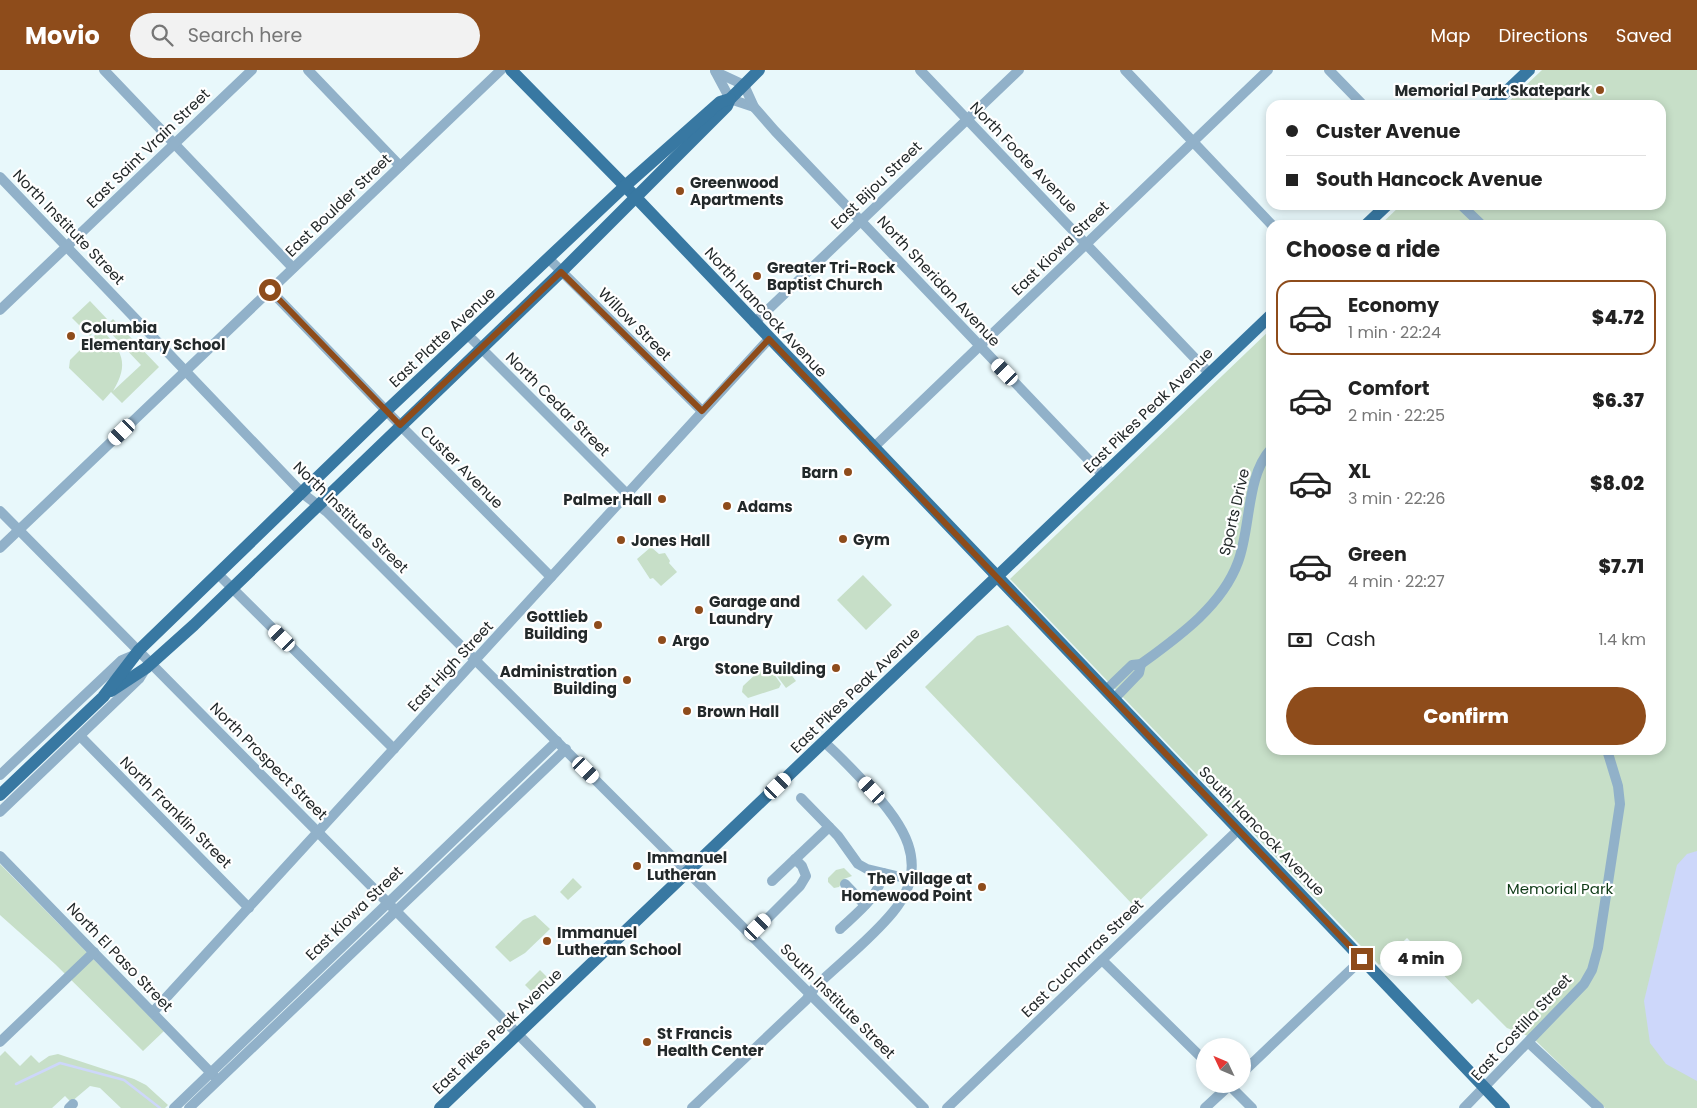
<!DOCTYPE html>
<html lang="en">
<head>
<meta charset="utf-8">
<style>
	:root { --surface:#fff; --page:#f2f2f2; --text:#222; --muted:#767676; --line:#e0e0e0; --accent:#8e4c1b }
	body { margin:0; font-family:Poppins,sans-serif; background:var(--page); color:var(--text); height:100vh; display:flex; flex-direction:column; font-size:19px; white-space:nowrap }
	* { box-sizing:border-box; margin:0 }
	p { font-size:16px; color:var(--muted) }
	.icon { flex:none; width:28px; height:28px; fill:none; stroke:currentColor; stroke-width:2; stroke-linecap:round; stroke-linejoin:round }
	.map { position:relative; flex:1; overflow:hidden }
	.sheet { position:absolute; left:1266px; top:150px; width:400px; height:535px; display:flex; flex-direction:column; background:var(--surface); border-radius:15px; box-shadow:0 2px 8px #0003 }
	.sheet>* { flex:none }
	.top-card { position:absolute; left:1266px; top:30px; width:400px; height:110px; border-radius:15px; box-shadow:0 2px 8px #0003; display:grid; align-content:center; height:110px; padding:0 20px; background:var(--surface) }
	.needle { width:32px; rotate:314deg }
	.controls { position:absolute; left:1196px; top:968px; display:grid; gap:10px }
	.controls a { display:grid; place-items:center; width:55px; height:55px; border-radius:50%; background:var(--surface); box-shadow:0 2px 8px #0003; font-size:25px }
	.end { position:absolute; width:22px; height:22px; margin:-11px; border:6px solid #8e4c1b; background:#fff; box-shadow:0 0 0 2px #fff }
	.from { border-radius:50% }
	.bubble { position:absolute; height:35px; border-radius:18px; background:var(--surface); box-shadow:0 2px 8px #0003; font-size:16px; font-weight:800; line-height:35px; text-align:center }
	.car { position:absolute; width:15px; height:30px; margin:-15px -8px; border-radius:6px; box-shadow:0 0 4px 1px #0007; background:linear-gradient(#fff 24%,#345 0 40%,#fff 0 76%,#345 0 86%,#fff 0) }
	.top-card b { display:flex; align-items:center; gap:18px; height:48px; font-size:19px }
	.top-card b+b { border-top:1px solid var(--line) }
	.top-card i { width:12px; height:12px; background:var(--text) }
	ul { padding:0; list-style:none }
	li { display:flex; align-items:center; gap:15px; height:75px; margin:0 10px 8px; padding:0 10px; border:2px solid transparent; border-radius:15px }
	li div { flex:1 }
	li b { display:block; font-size:19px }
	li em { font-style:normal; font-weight:800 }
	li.active { border-color:var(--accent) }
	li>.icon { width:45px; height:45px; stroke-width:1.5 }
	h2 { padding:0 20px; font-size:22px; line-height:60px }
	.pay { display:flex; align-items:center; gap:12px; height:55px; padding:0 20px; font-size:19px }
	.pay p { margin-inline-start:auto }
	.button { display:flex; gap:10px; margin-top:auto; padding:10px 20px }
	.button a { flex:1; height:58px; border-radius:30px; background:var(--accent); color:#fff; font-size:20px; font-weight:800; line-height:58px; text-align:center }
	header { display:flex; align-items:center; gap:30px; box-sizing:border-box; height:70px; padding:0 25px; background:var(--accent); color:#fff }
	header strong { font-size:24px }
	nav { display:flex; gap:28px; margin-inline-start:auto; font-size:18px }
	.search { width:350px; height:45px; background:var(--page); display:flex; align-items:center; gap:12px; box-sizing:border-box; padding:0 18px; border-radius:28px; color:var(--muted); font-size:19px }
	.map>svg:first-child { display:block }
</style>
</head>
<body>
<header>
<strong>Movio</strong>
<div class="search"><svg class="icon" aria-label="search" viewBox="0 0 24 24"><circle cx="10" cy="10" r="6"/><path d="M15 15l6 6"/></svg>Search here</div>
<nav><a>Map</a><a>Directions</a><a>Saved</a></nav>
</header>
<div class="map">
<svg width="1697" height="1038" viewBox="0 0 1697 1038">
	<rect width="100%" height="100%" fill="#e8f8fb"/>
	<g fill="#c7dfc8">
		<polygon points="1542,0 1697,0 1697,1038 1605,1038 1533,968 1507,958 1478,929 1472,934 1407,868 1379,895 1010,509 1271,259 1271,680 1661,680 1661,155 1380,155 1401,135 1661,135 1661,35 1505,35"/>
		<polygon points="90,231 107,249 90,266 72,248"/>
		<path d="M113,249l46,48 -37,36 -11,-11 -8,9 -34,-33 1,-8 31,-31c21,22 29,34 12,62l28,-26 -36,-38z"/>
		<polygon points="651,477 659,484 665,483 670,491 669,493 677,502 661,516 653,508 650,509 637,489"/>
		<polygon points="863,505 892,535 866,560 837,530"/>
		<polygon points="1008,555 1208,765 1134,836 925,617 977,566"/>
		<polygon points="784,595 796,611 786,618 774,602"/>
		<polygon points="761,599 774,604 781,614 779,618 748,628 742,622 743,616"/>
		<polygon points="0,794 164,961 143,981 55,894 0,845"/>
		<polygon points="844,798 852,806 844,809 839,817 834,818 828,812 828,808 836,800"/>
		<polygon points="573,808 582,817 568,830 560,822"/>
		<polygon points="535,845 550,859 525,883 510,892 495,877 523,850"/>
		<polygon points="540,900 549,909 534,924 525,915"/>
		<polygon points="5,981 20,996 31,985 39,993 49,986 58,984 134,1009 146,1015 168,1035 165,1038 121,1038 100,1018 90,1016 71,1032 65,1026 52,1038 0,1038 0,986"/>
	</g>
	<polygon fill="#cdd7fa" points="1697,781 1697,1011 1666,994 1650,973 1644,931 1677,795 1687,784"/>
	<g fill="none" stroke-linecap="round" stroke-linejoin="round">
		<polyline stroke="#cdd7fa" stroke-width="2.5" points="16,1014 60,993 124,1010 160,1038"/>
		<g stroke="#91b1c9" stroke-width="10">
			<polyline points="104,0 293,198"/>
			<polyline points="308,0 400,96"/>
			<polyline points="920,0 1209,303"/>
			<polyline points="1125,0 1272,155"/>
			<polyline points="1329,0 1363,35"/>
			<polyline points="715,1 730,29 754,37"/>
			<polyline points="716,2 744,15 754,37 775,61 1103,405"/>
			<polyline points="0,107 302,423 327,442 924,1038"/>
			<polyline points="1461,135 1482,155"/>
			<polyline points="548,188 702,341"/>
			<polyline points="270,220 400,355 551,507"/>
			<polyline points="0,240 252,0"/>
			<polyline points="754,253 1019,0"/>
			<polyline points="468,265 627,424"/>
			<polyline points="873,378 1268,0"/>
			<polyline points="0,441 591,1038"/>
			<polyline points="0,478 501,0"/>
			<polyline points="218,504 394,679"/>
			<path d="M1141,594c37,-27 81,-58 97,-102 13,-34 8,-86 33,-113"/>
			<polyline points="1106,620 1132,595 1141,594 1139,603 1114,629"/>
			<polyline points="81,667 249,838"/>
			<polyline points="0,705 122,590 134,585"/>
			<polyline points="801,728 838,766 858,794 867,799 909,809"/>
			<polyline points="0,742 139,609 144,601"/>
			<polyline points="0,786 214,1006"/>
			<polyline points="772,811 829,757"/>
			<polyline points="845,814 865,835"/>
			<path d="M840,859c17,-16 39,-32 43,-56"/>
			<polyline points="751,865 800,816 806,806 802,796 795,789"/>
			<polyline points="1102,890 1205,991"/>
			<polyline points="153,942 769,269"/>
			<polyline points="0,972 94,882"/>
			<polyline points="1529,973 1599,1038"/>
			<polyline points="1242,1003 1362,889"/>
			<polyline points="1228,1014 1252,1038"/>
			<polyline points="69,1038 73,1034"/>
			<polyline points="174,1038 557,671"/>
			<polyline points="189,1038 566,679"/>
			<path d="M692,1038l114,-108 10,-14c25,-24 55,-47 77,-74 40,-48 9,-90 -26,-127 -14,-15 -28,-30 -43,-43"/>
			<polyline points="947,1038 1238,760"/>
			<polyline points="1205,1038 1231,1014"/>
			<polyline points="1464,1038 1584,914 1592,900 1598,878 1620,734 1618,716 1607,680"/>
		</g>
		<g stroke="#3878a2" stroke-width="12">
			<polyline points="511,0 625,116 1504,1038"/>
			<polyline points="1492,35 1529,0"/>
			<polyline points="1366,155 1387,135"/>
			<polyline points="111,621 146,598 194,555 561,202 727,36 730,29 759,0"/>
			<polyline points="0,725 103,627 139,580 386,341 625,116 720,32 730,29"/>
			<polyline points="440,1038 1271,245"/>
		</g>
	</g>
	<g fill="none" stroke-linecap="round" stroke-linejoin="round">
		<polyline stroke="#8e4c1b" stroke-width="6" points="270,220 400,355 561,202 702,341 769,269 1362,889"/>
	</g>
	<g fill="#8e4c1b" stroke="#fff" stroke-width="2">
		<circle cx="1600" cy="20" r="5"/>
		<circle cx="680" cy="121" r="5"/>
		<circle cx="757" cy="206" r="5"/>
		<circle cx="71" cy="266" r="5"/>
		<circle cx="848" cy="402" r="5"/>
		<circle cx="662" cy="429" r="5"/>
		<circle cx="727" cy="436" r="5"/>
		<circle cx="843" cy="469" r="5"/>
		<circle cx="621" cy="470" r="5"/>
		<circle cx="699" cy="540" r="5"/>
		<circle cx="598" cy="555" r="5"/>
		<circle cx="662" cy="570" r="5"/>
		<circle cx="836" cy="598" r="5"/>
		<circle cx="627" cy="610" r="5"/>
		<circle cx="687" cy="641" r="5"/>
		<circle cx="637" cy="796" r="5"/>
		<circle cx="982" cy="817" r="5"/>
		<circle cx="547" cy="871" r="5"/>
		<circle cx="647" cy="972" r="5"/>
	</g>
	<g text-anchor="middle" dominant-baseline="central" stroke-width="4.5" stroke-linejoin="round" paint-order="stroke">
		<g font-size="15" font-weight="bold" fill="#23292a" stroke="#fff" text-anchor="start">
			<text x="1590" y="20" text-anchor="end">Memorial Park Skatepark</text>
			<text x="690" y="112">Greenwood<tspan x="690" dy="17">Apartments</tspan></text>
			<text x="767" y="197">Greater Tri-Rock<tspan x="767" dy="17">Baptist Church</tspan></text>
			<text x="81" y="257">Columbia<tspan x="81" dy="17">Elementary School</tspan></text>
			<text x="838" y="402" text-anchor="end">Barn</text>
			<text x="652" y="429" text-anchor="end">Palmer Hall</text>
			<text x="737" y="436">Adams</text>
			<text x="853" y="469">Gym</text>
			<text x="631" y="470">Jones Hall</text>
			<text x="709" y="531">Garage and<tspan x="709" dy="17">Laundry</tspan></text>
			<text x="588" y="546" text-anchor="end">Gottlieb<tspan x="588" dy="17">Building</tspan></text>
			<text x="672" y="570">Argo</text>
			<text x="826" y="598" text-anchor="end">Stone Building</text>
			<text x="617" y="601" text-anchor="end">Administration<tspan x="617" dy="17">Building</tspan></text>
			<text x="697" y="641">Brown Hall</text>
			<text x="647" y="787">Immanuel<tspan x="647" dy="17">Lutheran</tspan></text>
			<text x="972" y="808" text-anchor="end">The Village at<tspan x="972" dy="17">Homewood Point</tspan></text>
			<text x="557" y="862">Immanuel<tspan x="557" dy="17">Lutheran School</tspan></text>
			<text x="657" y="963">St Francis<tspan x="657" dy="17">Health Center</tspan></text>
		</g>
		<g font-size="15" fill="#23292a" stroke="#fff">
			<text transform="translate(148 78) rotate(-44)">East Saint Vrain Street</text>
			<text transform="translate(1024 87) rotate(46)">North Foote Avenue</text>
			<text transform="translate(876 115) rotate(-44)">East Bijou Street</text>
			<text transform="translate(338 135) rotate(-44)">East Boulder Street</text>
			<text transform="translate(69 157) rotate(46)">North Institute Street</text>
			<text transform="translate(1060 178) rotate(-44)">East Kiowa Street</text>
			<text transform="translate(939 211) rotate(47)">North Sheridan Avenue</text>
			<text transform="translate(766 242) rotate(47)">North Hancock Avenue</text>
			<text transform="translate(635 254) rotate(45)">Willow Street</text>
			<text transform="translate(442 267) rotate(-43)">East Platte Avenue</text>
			<text transform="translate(558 334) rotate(45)">North Cedar Street</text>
			<text transform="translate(1148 340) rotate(-44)">East Pikes Peak Avenue</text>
			<text transform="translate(462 397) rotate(45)">Custer Avenue</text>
			<text transform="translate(1234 442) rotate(-77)">Sports Drive</text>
			<text transform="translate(351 447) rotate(44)">North Institute Street</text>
			<text transform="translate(450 596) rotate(-47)">East High Street</text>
			<text transform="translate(855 620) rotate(-44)">East Pikes Peak Avenue</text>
			<text transform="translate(269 691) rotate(45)">North Prospect Street</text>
			<text transform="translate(176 742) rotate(45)">North Franklin Street</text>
			<text transform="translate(1262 761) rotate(46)">South Hancock Avenue</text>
			<text transform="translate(354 843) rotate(-44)">East Kiowa Street</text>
			<text transform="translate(120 887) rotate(46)">North El Paso Street</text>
			<text transform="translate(1082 888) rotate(-44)">East Cucharras Street</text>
			<text transform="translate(838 931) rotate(45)">South Institute Street</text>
			<text transform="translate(1521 957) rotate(-47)">East Costilla Street</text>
			<text transform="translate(497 961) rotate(-44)">East Pikes Peak Avenue</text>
		</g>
		<g font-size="15" fill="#0f3b17" stroke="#fff">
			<text x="1560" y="818">Memorial Park</text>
		</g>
	</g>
</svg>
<div class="controls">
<a><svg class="needle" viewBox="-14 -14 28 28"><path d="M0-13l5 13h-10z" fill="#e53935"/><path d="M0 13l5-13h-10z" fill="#767676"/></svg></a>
</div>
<i class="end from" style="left:270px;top:220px"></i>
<i class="end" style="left:1362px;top:889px"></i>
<div class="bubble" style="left:1380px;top:871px;width:82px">4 min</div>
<i class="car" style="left:1005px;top:302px;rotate:316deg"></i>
<i class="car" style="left:122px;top:362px;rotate:226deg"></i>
<i class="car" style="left:282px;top:568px;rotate:315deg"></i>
<i class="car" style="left:586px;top:700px;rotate:135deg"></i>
<i class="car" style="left:778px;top:716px;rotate:46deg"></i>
<i class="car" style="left:872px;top:720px;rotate:317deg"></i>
<i class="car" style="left:758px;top:857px;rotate:45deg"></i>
<div class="top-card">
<b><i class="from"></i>Custer Avenue</b>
<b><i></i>South Hancock Avenue</b>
</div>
<section class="sheet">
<h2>Choose a ride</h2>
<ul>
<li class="active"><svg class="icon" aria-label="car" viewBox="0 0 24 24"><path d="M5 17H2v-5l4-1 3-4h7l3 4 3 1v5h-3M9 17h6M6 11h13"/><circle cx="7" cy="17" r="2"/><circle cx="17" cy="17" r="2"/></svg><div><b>Economy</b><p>1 min · 22:24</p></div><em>$4.72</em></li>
<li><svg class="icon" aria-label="car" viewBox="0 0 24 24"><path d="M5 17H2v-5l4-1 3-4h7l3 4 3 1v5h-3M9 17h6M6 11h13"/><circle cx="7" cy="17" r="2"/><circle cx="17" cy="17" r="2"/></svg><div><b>Comfort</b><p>2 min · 22:25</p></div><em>$6.37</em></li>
<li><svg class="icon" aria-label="car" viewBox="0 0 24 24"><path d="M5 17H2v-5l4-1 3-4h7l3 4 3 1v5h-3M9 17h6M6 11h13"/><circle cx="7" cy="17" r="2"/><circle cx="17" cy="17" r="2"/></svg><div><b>XL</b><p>3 min · 22:26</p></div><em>$8.02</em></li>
<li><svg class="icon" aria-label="car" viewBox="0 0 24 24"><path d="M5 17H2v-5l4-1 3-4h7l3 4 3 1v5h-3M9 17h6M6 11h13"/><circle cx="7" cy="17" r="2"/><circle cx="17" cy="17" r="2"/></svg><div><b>Green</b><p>4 min · 22:27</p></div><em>$7.71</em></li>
</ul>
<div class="pay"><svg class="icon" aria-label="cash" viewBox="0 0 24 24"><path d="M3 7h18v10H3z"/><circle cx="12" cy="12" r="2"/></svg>Cash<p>1.4 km</p></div>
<div class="button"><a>Confirm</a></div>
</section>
</div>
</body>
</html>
